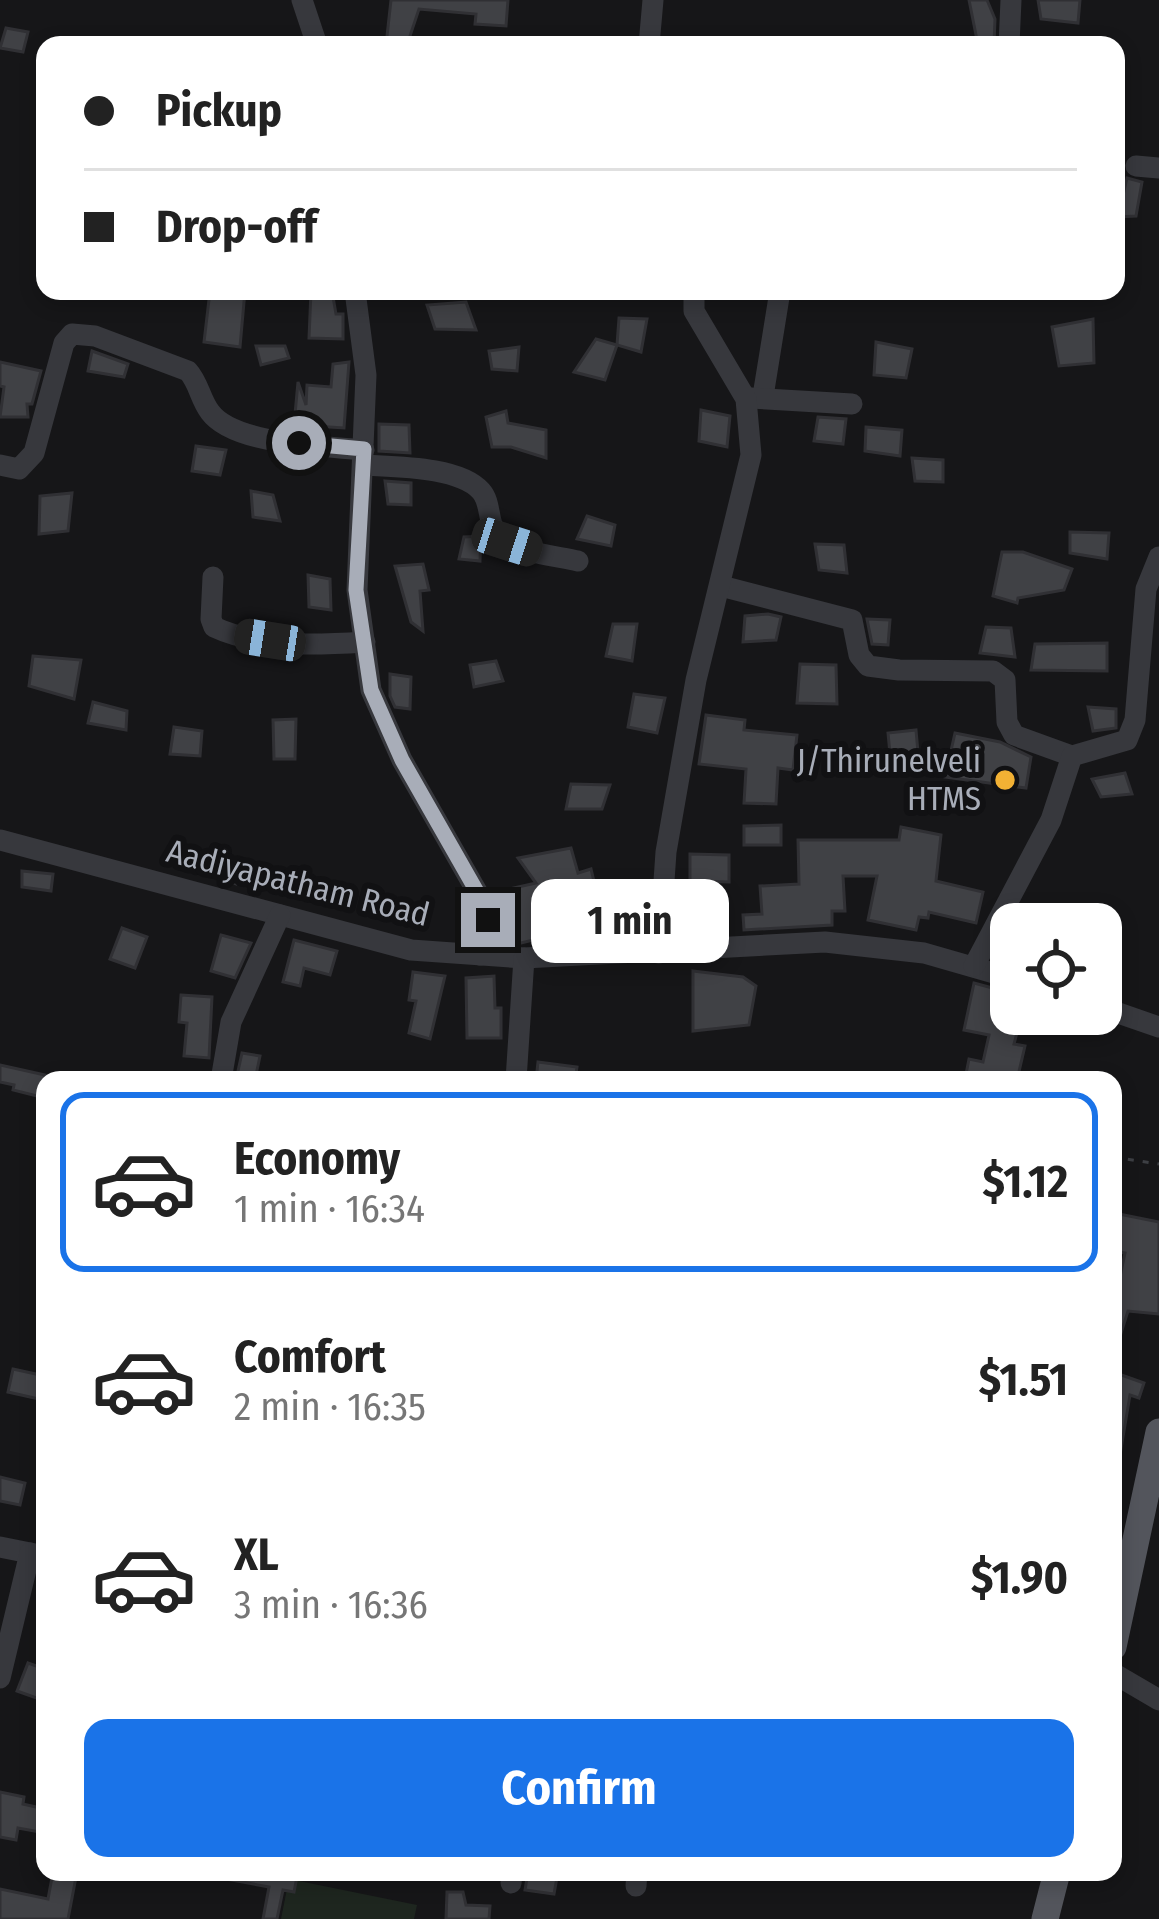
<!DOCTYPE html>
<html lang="en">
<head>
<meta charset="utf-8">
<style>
	:root { --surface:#fff; --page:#f2f2f2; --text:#222; --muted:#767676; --line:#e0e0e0; --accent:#1a73e8 }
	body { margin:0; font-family:"Fira Sans Condensed",sans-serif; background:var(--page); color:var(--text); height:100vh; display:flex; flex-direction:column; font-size:45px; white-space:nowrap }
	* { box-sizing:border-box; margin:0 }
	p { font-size:39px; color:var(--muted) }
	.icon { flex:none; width:66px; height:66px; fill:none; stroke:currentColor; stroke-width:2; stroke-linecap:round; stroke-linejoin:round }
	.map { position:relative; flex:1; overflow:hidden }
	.panel { position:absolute; left:36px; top:1071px; width:1086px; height:810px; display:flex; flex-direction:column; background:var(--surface); border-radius:24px; box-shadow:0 6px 18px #0003 }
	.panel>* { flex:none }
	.banner { position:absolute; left:36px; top:36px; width:1089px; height:264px; border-radius:24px; box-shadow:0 6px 18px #0003; display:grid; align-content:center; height:264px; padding:0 48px; background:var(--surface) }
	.tools { position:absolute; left:990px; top:903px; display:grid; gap:24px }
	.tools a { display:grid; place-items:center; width:132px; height:132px; border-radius:24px; background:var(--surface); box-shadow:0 6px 18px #0003; font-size:60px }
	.end { position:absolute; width:54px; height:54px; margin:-27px; border:15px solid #a8adb8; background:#111; box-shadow:0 0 0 6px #111 }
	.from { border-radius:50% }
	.bubble { position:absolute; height:84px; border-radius:24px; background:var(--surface); box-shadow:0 6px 18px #0003; font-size:39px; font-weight:700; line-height:84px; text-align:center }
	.car { position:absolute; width:36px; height:72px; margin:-36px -18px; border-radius:15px; box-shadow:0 0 9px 3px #0007; background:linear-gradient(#222 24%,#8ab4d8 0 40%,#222 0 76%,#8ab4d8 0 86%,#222 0) }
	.banner b { display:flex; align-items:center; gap:42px; height:114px; font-size:45px }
	.banner b+b { border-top:3px solid var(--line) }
	.banner i { width:30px; height:30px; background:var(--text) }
	ul { padding:21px 0 0; list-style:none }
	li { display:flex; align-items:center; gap:36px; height:180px; margin:0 24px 18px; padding:0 24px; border:6px solid transparent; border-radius:24px }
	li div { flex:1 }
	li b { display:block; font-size:45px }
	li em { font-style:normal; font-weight:700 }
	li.selected { border-color:var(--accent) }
	li>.icon { width:108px; height:108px; stroke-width:1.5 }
	.action { display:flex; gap:24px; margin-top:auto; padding:24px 48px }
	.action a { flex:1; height:138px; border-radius:24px; background:var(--accent); color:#fff; font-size:48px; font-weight:700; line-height:138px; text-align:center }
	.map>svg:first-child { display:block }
</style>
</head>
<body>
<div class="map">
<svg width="1159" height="1919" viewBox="0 0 1159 1919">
	<rect width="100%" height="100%" fill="#161618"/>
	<polygon fill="#1e261f" points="289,1879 417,1905 414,1919 281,1919"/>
	<g fill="#404145" stroke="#303034" stroke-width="3">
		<polygon points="391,0 508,0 506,26 475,24 476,14 419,9 407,45 386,45"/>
		<polygon points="969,0 987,0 995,19 994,45 978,45"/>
		<polygon points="1038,0 1080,0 1078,23 1041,19"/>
		<polygon points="6,28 28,32 23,52 0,48"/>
		<polygon points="1127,178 1142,182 1136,216 1118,217"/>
		<polygon points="210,291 245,291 240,347 204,342"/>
		<polygon points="311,291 332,291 336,314 343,314 343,339 309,338"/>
		<polygon points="466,302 476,330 435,329 427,305"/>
		<polygon points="619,318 647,319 641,352 617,345"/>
		<polygon points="1093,319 1094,363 1059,366 1052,327"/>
		<polygon points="596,339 617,345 605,380 574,372"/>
		<polygon points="876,342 912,349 906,378 874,375"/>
		<polygon points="256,346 285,346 289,358 261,365"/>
		<polygon points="519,347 517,371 492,369 489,351"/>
		<polygon points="92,351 128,364 124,377 88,371"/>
		<polygon points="0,362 41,371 32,404 27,404 28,417 0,417 4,387 0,386"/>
		<polygon points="349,362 344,428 313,426 315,429 295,414 298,382 306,405 307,385 331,387 333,364"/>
		<polygon points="701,410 730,416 727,447 699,441"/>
		<polygon points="506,411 508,423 546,430 546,458 511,447 492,447 486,417"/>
		<polygon points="818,417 846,419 843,444 814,441"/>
		<polygon points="379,424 409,425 410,453 379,451"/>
		<polygon points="866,427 902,430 900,456 865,451"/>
		<polygon points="196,446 226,450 220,475 192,471"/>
		<polygon points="912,458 943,460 943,482 915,481"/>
		<polygon points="385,481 411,483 411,505 388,504"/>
		<polygon points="251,491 273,495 280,521 253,517"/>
		<polygon points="72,493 68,531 39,534 40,496"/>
		<polygon points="587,516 615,525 611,546 577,539"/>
		<polygon points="1070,532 1109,533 1107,559 1070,553"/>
		<polygon points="481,536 480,561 459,559 464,537"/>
		<polygon points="815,544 844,545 847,573 819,570"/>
		<polygon points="1002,552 1023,552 1072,569 1064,590 1018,598 1017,603 993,596"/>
		<polygon points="423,564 429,590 420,591 423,631 411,622 395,566"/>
		<polygon points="308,575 330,579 331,610 309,607"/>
		<polygon points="768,614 781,617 776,640 743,642 745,616"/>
		<polygon points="867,619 890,620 888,645 872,644"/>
		<polygon points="613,624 637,624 632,661 606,656"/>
		<polygon points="986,627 1011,628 1015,657 980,653"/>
		<polygon points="1107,643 1107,671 1031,670 1035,644"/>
		<polygon points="33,656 81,660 74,699 29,686"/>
		<polygon points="496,661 503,681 474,687 470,665"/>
		<polygon points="800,664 836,665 837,704 797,703"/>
		<polygon points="390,674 411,677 410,709 395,707 390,696"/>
		<polygon points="634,694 665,698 657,733 628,727"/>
		<polygon points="93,702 127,711 126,730 88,723"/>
		<polygon points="1088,707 1116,709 1116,728 1093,731"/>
		<polygon points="706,715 745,720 744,730 797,735 793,770 778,768 776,804 744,803 746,769 699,764"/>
		<polygon points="296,719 295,759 274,759 273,720"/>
		<polygon points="174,727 202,731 200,756 170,754"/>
		<polygon points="916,730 918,752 890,754 888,733"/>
		<polygon points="955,733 1000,742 1031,757 1026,788 945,777"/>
		<polygon points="1125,773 1132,794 1101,797 1092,779"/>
		<polygon points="571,784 610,785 602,809 566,809"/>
		<polygon points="781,825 781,845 744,845 744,826"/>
		<polygon points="901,827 941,835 936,881 983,892 976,923 929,912 928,918 919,917 916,930 868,920 877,876 843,876 845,911 832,911 832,925 744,930 743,915 762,914 760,886 799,884 798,840 899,840"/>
		<polygon points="571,848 578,873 591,869 604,923 521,943 509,942 496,892 536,883 518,858"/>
		<polygon points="690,854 729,855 729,882 690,881"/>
		<polygon points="219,855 244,860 236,884 213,877"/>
		<polygon points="22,871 53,874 51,891 22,887"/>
		<polygon points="122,928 147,937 135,968 110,959"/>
		<polygon points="221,935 251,943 235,978 211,971"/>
		<polygon points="294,940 337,951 330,975 304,968 300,986 283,982"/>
		<polygon points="693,971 743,977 756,986 749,1025 693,1031"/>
		<polygon points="413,972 445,976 430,1039 409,1033 416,1001 409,1000"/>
		<polygon points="494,976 495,1008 501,1008 501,1038 467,1038 466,978"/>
		<polygon points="974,983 1011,993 1011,1014 1022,1014 1014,1044 1025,1046 1017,1080 966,1074 969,1059 983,1062 989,1035 964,1030"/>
		<polygon points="181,995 212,997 209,1058 184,1056 187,1023 179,1022"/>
		<polygon points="242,1053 260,1056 255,1080 236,1080"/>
		<polygon points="538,1062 577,1067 575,1080 536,1080"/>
		<polygon points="0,1065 45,1075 45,1098 13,1090 14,1085 0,1082"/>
		<polygon points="1119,1214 1159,1222 1159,1314 1128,1311 1116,1349 1113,1310 1125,1253 1113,1251"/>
		<polygon points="13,1369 45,1376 43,1400 8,1392"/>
		<polygon points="1113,1372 1144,1383 1139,1398 1130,1395 1120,1455 1113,1455"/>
		<polygon points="0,1477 25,1483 20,1505 0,1501"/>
		<polygon points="28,1663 45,1669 42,1700 17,1691"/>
		<polygon points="0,1792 24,1797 23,1804 45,1809 45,1833 18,1828 16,1840 0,1837"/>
		<polygon points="53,1872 77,1872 68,1919 0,1919 0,1889 48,1899"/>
		<polygon points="222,1872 298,1872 294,1892 283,1890 277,1919 263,1919 269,1887 221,1878"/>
		<polygon points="528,1872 558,1872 554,1894 525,1890"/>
		<polygon points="447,1892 463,1892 466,1905 490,1906 489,1919 446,1919"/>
	</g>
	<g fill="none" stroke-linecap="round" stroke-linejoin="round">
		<polyline stroke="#3d3f44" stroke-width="3" stroke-dasharray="6 9" stroke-linecap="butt" points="1113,1157 1159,1164"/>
		<g stroke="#37383d" stroke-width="21">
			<polyline points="302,0 317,45"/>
			<polyline points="649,45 653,0"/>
			<polyline points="1009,45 1011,0"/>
			<polyline points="1136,166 1159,168"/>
			<polyline points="355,291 366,375 357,590 371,690 402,760 484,904 488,920 480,955"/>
			<polyline points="763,396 780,291"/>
			<polyline points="751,398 852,404"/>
			<path d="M0,465l19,4 15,-16 30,-110 8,-9 23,2 93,35c11,12 12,28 22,41 24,33 115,34 154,38"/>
			<path d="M363,465c31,2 96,1 118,26 9,10 7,25 12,36 13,26 60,28 85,34"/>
			<path d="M213,577l-2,42 3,8c45,21 103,18 151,15"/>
			<polyline points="721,586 852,620 859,655 868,666 899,670 993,671 1005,680 1007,722 1014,735 1072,756"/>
			<polyline points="0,840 411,950 524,958 825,942 924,953 1011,978"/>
			<polyline points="659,953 666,852 696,680 751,455 746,399 694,311 694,291"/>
			<polyline points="974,966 1051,820 1072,756 1127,740 1135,720 1146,589 1159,557"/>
			<polyline points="1101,1007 1159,1027"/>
			<polyline points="221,1080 231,1022 280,915"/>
			<polyline points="516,1080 524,958"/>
			<polyline points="0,1547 45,1556"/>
			<polyline points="1113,1673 1159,1700"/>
			<polyline points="0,1678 30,1553"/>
			<polyline points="511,1883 512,1872"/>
			<polyline points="636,1886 637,1872"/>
		</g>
		<g stroke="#53555c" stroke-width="27">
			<polyline points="1113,1647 1159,1432"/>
			<polyline points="1045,1919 1057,1872"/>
		</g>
	</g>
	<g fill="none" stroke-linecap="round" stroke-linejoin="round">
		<polyline stroke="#a8adb8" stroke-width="15" points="299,443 364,449 356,590 371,690 402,760 484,904 488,920"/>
	</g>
	<circle fill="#f2b134" stroke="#111113" stroke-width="4.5" cx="1005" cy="780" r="12"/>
	<g text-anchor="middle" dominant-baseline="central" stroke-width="12" stroke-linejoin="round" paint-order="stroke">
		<g font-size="33" fill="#a8adb8" stroke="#111113" text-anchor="end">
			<text x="981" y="761">J/Thirunelveli<tspan x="981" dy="38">HTMS</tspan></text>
		</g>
		<g font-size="33" fill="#a8adb8" stroke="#111113">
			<text transform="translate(298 883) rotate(14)">Aadiyapatham Road</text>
		</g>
	</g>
</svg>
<div class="tools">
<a><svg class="icon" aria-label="locate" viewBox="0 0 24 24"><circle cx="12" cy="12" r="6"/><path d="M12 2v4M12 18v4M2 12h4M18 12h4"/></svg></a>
</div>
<i class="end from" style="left:299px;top:443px"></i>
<i class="end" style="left:488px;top:920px"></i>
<div class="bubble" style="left:531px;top:879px;width:198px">1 min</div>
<i class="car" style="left:507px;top:542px;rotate:108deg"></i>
<i class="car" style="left:270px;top:640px;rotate:279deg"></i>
<div class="banner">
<b><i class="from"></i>Pickup</b>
<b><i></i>Drop-off</b>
</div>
<section class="panel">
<ul>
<li class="selected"><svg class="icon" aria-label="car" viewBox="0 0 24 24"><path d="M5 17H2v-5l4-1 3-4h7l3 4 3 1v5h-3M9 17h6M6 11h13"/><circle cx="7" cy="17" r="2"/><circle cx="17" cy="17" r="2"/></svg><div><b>Economy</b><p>1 min · 16:34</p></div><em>$1.12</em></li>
<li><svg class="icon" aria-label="car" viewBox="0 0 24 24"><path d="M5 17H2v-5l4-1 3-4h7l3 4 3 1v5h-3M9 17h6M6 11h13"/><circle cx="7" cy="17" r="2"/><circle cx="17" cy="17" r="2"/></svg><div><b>Comfort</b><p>2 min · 16:35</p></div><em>$1.51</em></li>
<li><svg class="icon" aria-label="car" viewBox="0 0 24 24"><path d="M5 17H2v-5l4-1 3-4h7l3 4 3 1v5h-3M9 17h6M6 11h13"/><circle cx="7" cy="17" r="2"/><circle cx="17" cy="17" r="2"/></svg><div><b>XL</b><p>3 min · 16:36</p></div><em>$1.90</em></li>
</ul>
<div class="action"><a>Confirm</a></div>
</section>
</div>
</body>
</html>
